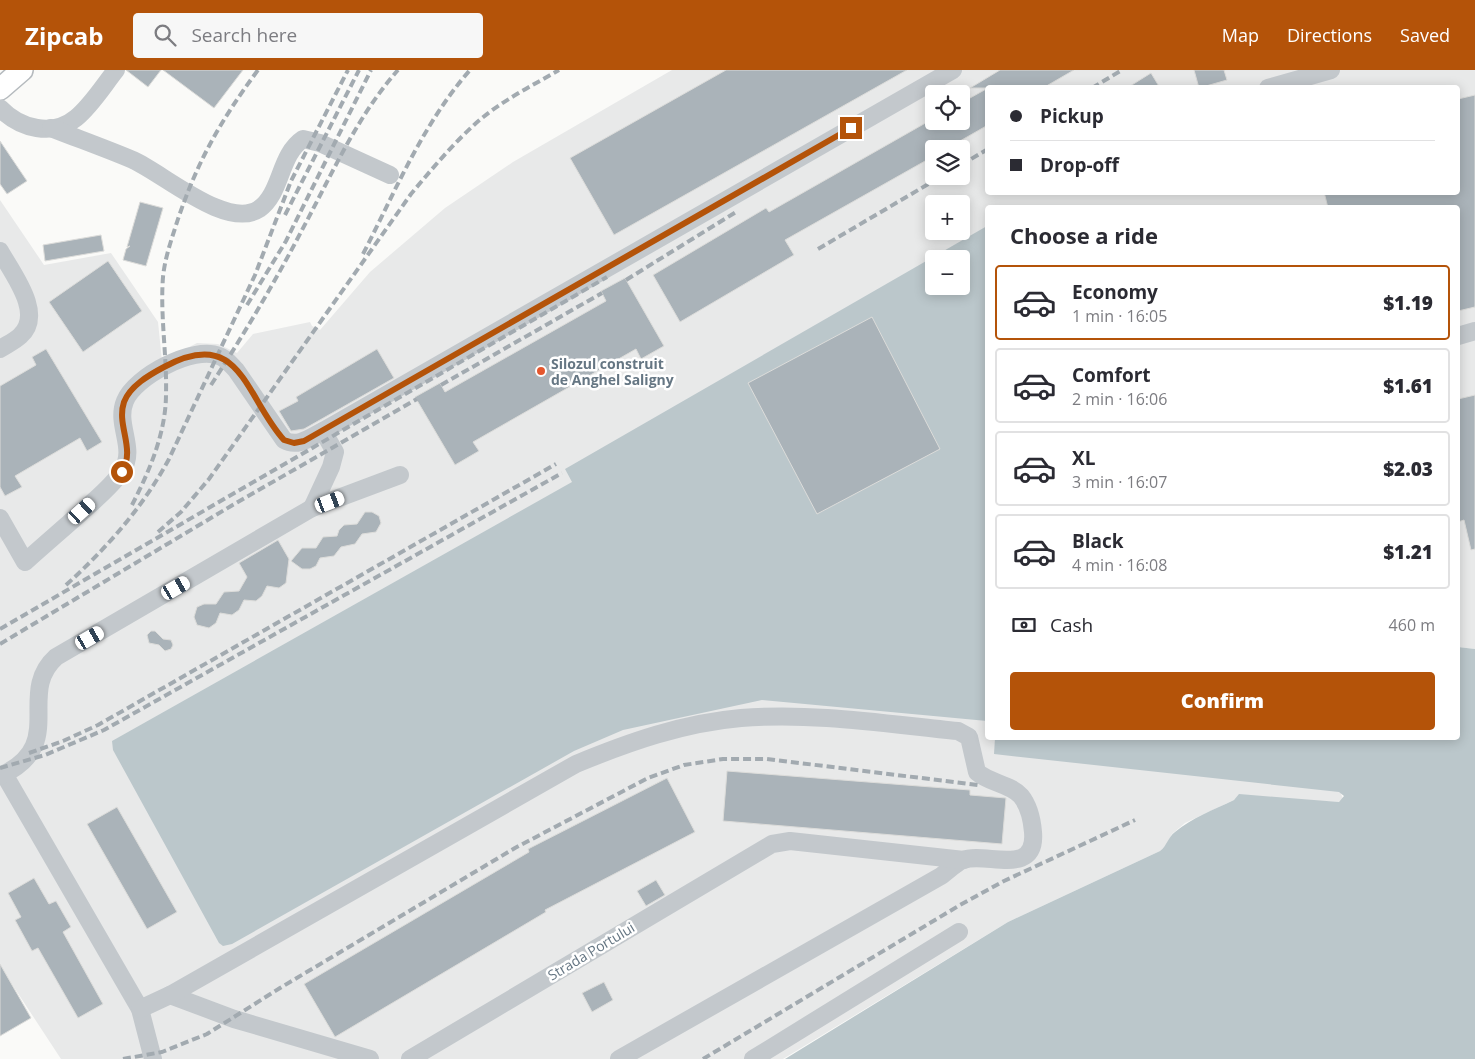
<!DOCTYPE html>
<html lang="en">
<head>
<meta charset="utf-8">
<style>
	:root { --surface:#fff; --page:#f7f7f7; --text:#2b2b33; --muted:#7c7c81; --line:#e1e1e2; --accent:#b45309 }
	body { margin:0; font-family:"Open Sans",sans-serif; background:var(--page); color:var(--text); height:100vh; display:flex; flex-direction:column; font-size:19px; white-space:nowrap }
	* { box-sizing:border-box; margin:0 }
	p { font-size:16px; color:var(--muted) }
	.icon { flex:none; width:28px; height:28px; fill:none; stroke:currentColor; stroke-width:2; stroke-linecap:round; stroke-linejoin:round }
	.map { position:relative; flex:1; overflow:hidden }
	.drawer { position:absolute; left:985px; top:135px; width:475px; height:535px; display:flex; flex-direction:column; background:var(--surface); border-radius:5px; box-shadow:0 2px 12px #0003 }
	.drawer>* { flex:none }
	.banner { position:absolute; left:985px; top:15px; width:475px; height:110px; border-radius:5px; box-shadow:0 2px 12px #0003; display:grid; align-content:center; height:110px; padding:0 25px; background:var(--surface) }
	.fabs { position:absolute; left:925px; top:15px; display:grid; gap:10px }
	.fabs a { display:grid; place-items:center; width:45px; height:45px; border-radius:5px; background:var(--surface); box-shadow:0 2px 12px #0003; font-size:25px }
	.end { position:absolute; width:22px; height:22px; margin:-11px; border:6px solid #b45309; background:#fff; box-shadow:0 0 0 2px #fff }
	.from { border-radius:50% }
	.car { position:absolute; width:15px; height:30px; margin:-15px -8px; border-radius:6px; box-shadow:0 0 4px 1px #0007; background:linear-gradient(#fff 24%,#345 0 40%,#fff 0 76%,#345 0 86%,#fff 0) }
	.banner b { display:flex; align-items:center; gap:18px; height:48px; font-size:19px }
	.banner b+b { border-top:1px solid var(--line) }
	.banner i { width:12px; height:12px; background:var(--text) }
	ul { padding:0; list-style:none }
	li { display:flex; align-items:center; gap:15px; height:75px; margin:0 10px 8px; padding:0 15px; border:2px solid var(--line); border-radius:5px }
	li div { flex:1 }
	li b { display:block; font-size:19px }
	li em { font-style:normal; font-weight:800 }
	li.on { border-color:var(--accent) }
	li>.icon { width:45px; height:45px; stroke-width:1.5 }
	h2 { padding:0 25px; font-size:22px; line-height:60px }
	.pay { display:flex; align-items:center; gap:12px; height:55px; padding:0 25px; font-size:19px }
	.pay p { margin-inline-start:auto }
	.button { display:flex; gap:10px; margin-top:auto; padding:10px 25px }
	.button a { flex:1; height:58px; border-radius:5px; background:var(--accent); color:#fff; font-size:20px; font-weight:800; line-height:58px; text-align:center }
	header { display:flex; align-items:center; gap:30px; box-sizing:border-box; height:70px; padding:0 25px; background:var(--accent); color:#fff }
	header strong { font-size:24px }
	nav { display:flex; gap:28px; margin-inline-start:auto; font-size:18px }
	.search { width:350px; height:45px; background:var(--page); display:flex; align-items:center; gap:12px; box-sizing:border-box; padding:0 18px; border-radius:5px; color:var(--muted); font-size:19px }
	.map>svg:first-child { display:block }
</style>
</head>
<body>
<header>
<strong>Zipcab</strong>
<div class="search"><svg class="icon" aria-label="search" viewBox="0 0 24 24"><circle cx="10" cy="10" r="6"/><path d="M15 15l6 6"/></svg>Search here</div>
<nav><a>Map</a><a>Directions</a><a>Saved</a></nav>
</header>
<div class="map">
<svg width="1475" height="989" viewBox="0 0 1475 989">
	<rect width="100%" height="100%" fill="#fafaf8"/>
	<path fill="#e8e9e9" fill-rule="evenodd" d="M672,0h803v579l-17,-2v-439h-470v530h333l22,61 -4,3 -101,-4 -53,25 -13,11 -6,12 -6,5 -152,71 -225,137h-722l-61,-93v-766l44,65 67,-12 47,69 4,39 35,-18 21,1 19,9 16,-19 57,-12 2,4 8,4 50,-58 75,-64 68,-46zM988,18h470v104h-470zM934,24h27v27h-27zM934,79h27v27h-27zM934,134h27v27h-27zM934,189h27v27h-27z"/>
	<g fill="#bbc7cb" fill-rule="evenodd">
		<path d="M987,156v495l-225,-21 -139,30 -49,21 -342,193 -9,2 -4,-3 -106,-193 -1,-9 460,-259 -7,-13zM934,189h27v27h-27z"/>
		<path d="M1458,577l17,2v410h-690l223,-137 152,-71c7,-5 8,-14 15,-19 17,-14 38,-22 59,-32l5,-6 100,8 5,-6 -5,-4 -345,-38 1,-16h463z"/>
	</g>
	<g fill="#aab3b9" stroke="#dcdcda">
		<polygon points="126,0 161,0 148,17"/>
		<polygon points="163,0 243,0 214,38"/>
		<polygon points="726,0 907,0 614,165 570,88"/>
		<polygon points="1000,0 1074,0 1043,18 970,18"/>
		<polygon points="1194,0 1224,0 1227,10 1199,18"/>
		<polygon points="1151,3 1160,18 1127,18"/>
		<polygon points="988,18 988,55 946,79 934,79 934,86 785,170 794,185 680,252 653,205 766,138 769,142 929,51 961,51 961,33"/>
		<polygon points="1475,25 1475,237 1458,241 1458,138 1328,138 1324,122 1458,122 1458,29"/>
		<polygon points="0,71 27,111 7,124 0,114"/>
		<polygon points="140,132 163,138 146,196 123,190 126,179 130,176 127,177"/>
		<polygon points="101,165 104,181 45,191 43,175"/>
		<polygon points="108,191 142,241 83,282 49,232"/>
		<polygon points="625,208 664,276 641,289 636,279 473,372 479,381 455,395 415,327 440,313 445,322 606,231 601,221"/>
		<polygon points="872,247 940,379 817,444 748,313"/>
		<polygon points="46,279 102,372 87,381 80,368 15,406 22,417 5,426 0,417 0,316 36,295 32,287"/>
		<polygon points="377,279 394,308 304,359 291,361 279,341 298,331 296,327"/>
		<polygon points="1475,325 1475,479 1471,480 1464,450 1458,452 1458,329"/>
		<polygon points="365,442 372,442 379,446 381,453 376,462 362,464 355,474 341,477 334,486 320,488 316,496 310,499 302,499 291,491 302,478 316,478 323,467 337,466 339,460 344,455 357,454"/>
		<polygon points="278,470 289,489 286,513 279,518 267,516 262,526 256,531 244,530 239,540 232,545 220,543 216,553 209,558 197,555 194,547 197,537 204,534 216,534 224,522 239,521 247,507 239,493"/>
		<polygon points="151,561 155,561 163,569 171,570 173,575 171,579 165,581 159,575 149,573 147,565"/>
		<polygon points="727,701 970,720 970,725 1006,728 1002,774 723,751"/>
		<polygon points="667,708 695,762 545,840 546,842 335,967 304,914 529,782 528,779"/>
		<polygon points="117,737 177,842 147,859 87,754"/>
		<polygon points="34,808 49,834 56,831 71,857 63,862 103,934 78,948 38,878 32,881 15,850 21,847 8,823"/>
		<polygon points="656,810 665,825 646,836 637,821"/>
		<polygon points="0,894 31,948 0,966"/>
		<polygon points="604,912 613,930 592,942 582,923"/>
	</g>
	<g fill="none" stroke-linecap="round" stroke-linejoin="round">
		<g stroke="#b5babe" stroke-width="24">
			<polyline id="major" points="0,19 22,0"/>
		</g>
		<g stroke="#c3c8cc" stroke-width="18">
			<polyline points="1268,18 1331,0"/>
			<path d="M0,38c20,21 53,29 76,10 15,-12 28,-33 40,-48"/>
			<path d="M51,58c28,11 56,21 82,32 31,14 94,70 126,49 23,-16 20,-54 44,-70l17,4 70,32"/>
			<path d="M0,181c12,22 45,63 20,85 -5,5 -14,9 -20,13"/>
			<polyline points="1458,266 1475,261"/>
			<polyline points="323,361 953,0"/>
			<path d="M0,448l25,44c20,-18 40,-35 60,-53 13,-12 28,-24 37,-38 15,-23 -7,-46 3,-70 9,-24 69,-56 94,-45 7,2 12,9 17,14l48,70c14,8 27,-3 39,-9l12,21 -4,15 -19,41"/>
			<polyline points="4,704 140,939 153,989"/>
			<path d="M0,706c69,-31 15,-82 56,-119l256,-149 88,-33"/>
			<polyline points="170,925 234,949 370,989"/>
			<path d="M140,939l30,-14 406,-231c53,-22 107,-41 165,-46 72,-6 146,6 217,13l11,6 8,35c12,11 34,12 44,24 8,10 11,24 12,36 4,46 -48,19 -70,28 -7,3 -15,11 -22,16l-322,183"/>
			<polyline points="410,989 772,774 790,771 964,790"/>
			<polyline points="753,989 959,862"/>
		</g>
		<use href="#major" stroke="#fff" stroke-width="21"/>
		<g stroke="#a2aab0" stroke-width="4" stroke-dasharray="8 4" stroke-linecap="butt">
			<polyline points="1092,18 1122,0"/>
			<polyline points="961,95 988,79"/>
			<polyline points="285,145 359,0"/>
			<polyline points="818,179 942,106"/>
			<path d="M363,184c33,-64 59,-129 107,-184"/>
			<polyline points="626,210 736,142"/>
			<polyline points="247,235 286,171 371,0"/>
			<path d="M211,315c33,-51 63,-101 91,-155 29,-54 55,-114 96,-160"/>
			<polyline points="441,315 602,223"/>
			<path d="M132,435c17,-33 34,-72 34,-111 1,-39 -6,-78 -3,-117 2,-20 9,-39 15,-58 20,-59 43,-99 80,-149"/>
			<path d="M158,462l23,-20 28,-33 202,-285c20,-24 40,-48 63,-69 25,-23 56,-38 85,-55"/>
			<path d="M66,515c40,-36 77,-78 103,-126l86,-184 36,-94 57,-111"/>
			<polyline points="0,559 607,207"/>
			<polyline points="0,574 231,436 417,329"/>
			<polyline points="29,683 63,671 98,655 556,394"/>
			<polyline points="0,698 45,685 104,660 562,403"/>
			<polyline points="123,989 162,982 207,964 280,918 515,778 648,708 684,695 723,689 767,689 978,715"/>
			<polyline points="703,989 960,835 1004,811 1135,750"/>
		</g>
	</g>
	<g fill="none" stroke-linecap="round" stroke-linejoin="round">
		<path stroke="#b45309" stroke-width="6" d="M122,402c14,-24 -6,-46 2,-70 6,-16 25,-27 40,-35 77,-42 81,30 120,73l10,3 10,-2 547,-313"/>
	</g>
	<circle fill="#e4572e" stroke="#fff" stroke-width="2" cx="541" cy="301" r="5"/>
	<g text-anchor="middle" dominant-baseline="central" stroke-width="5" stroke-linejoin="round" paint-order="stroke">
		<g font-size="14" font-weight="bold" fill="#657683" stroke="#fff" text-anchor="start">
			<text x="551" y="293">Silozul construit<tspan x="551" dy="16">de Anghel Saligny</tspan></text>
		</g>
		<g font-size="14" fill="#657683" stroke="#fff">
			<text transform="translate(591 881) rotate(-31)">Strada Portului</text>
		</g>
	</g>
</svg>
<div class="fabs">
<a><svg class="icon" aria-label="locate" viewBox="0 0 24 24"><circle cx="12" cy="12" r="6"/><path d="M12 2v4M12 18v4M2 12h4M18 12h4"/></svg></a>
<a><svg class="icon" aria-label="layers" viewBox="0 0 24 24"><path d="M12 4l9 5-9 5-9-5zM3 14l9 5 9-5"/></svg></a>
<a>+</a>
<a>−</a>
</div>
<i class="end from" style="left:122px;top:402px"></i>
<i class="end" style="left:851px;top:58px"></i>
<i class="car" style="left:330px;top:432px;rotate:69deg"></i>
<i class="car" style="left:82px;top:441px;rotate:48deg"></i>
<i class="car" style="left:176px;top:518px;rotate:60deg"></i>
<i class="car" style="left:90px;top:568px;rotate:60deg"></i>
<div class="banner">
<b><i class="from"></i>Pickup</b>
<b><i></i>Drop-off</b>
</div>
<section class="drawer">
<h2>Choose a ride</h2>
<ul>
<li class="on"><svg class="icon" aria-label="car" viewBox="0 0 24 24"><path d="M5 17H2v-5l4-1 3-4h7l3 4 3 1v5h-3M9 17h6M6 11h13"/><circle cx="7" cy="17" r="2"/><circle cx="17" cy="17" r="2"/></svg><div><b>Economy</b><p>1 min · 16:05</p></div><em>$1.19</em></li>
<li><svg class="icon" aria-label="car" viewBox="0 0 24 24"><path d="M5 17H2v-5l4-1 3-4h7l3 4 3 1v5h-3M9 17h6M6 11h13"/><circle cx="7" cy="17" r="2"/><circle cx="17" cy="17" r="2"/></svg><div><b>Comfort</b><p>2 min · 16:06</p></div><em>$1.61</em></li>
<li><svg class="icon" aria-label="car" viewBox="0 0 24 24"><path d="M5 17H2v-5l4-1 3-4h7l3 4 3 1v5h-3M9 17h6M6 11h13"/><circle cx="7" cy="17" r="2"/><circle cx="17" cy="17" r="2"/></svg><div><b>XL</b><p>3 min · 16:07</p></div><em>$2.03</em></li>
<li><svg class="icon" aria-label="car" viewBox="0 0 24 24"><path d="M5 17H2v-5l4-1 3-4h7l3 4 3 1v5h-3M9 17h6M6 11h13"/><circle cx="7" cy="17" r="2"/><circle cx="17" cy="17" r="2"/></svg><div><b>Black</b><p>4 min · 16:08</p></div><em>$1.21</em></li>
</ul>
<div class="pay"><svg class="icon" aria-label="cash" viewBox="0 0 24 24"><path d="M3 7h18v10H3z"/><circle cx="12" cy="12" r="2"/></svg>Cash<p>460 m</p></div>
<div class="button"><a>Confirm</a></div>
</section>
</div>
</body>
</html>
